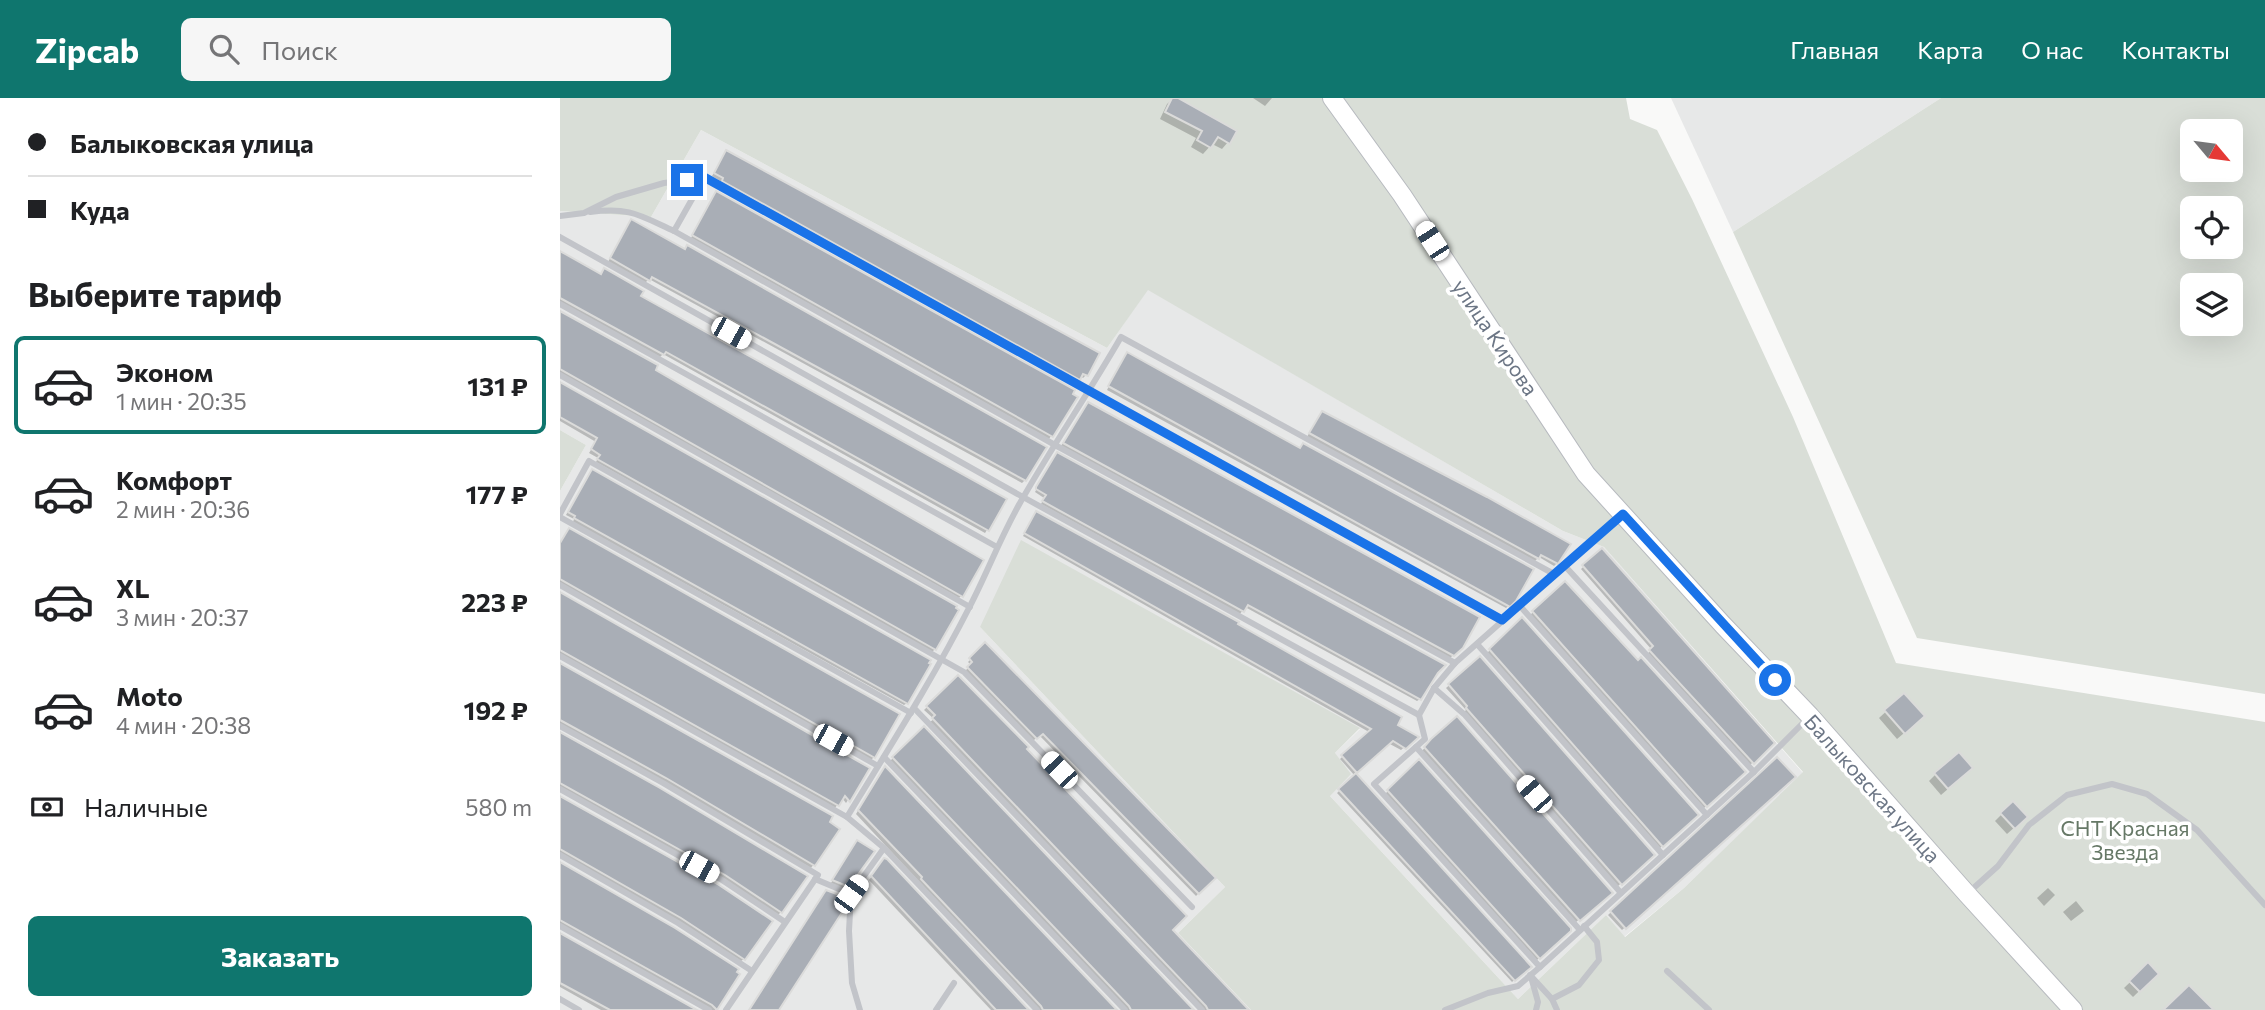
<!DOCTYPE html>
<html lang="ru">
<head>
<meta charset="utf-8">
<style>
	:root { --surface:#fff; --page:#f6f6f6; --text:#202124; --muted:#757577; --line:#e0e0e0; --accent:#0f766e }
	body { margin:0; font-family:Commissioner,sans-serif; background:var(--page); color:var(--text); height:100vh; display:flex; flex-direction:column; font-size:26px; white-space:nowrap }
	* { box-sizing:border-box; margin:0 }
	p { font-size:23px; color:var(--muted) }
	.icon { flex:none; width:38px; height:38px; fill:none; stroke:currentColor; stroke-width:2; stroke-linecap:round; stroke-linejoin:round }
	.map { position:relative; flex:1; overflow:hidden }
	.drawer { display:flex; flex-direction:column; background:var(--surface); width:560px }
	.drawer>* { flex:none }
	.top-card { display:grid; align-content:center; height:154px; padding:0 28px; background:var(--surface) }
	.needle { width:46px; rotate:119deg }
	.buttons { position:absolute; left:1620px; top:21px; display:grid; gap:14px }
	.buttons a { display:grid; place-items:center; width:63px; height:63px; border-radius:10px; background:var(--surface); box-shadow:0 7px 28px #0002; font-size:35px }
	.end { position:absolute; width:32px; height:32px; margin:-16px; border:9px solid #1a73e8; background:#fff; box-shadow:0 0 0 4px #fff }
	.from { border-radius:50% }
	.car { position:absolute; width:21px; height:42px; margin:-21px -10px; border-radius:9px; box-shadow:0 0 5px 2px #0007; background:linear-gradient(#fff 24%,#345 0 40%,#fff 0 76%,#345 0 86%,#fff 0) }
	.top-card b { display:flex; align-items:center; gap:24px; height:66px; font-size:26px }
	.top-card b+b { border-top:2px solid var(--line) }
	.top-card i { width:18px; height:18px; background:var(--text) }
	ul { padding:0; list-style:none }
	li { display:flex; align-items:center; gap:21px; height:98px; margin:0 14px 10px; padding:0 14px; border:4px solid transparent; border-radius:10px }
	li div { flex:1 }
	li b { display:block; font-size:26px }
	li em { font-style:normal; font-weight:700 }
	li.on { border-color:var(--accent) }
	li>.icon { width:63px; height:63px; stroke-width:1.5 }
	h2 { padding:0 28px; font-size:32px; line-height:84px }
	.pay { display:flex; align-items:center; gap:18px; height:77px; padding:0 28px; font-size:26px }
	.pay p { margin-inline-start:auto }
	.cta { display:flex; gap:14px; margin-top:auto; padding:14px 28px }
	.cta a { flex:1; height:80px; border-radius:10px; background:var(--accent); color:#fff; font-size:28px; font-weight:700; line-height:80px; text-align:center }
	header { display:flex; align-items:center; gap:42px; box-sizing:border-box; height:98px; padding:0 35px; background:var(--accent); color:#fff }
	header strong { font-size:33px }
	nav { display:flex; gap:38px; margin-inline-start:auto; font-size:24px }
	.search { width:490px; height:63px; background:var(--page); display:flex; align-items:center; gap:18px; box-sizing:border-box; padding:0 24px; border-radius:10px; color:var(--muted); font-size:26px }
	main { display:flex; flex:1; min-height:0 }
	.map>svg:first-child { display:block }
</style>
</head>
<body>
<header>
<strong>Zipcab</strong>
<div class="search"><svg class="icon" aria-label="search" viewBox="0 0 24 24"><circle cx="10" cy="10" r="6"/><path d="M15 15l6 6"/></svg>Поиск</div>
<nav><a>Главная</a><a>Карта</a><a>О нас</a><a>Контакты</a></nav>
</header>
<main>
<section class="drawer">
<div class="top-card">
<b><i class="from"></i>Балыковская улица</b>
<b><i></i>Куда</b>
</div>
<h2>Выберите тариф</h2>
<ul>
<li class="on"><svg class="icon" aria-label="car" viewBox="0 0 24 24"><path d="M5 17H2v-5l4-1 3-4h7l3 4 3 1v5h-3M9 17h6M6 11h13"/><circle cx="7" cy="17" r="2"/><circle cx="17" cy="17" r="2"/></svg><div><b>Эконом</b><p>1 мин · 20:35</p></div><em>131 ₽</em></li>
<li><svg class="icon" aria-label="car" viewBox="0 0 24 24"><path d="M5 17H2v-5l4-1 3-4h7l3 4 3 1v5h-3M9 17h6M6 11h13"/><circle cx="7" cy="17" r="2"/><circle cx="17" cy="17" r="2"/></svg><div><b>Комфорт</b><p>2 мин · 20:36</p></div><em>177 ₽</em></li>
<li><svg class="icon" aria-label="car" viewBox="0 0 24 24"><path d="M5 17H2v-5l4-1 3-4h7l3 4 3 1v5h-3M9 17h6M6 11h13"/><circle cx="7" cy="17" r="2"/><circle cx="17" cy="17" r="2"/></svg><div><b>XL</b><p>3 мин · 20:37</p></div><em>223 ₽</em></li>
<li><svg class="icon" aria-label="car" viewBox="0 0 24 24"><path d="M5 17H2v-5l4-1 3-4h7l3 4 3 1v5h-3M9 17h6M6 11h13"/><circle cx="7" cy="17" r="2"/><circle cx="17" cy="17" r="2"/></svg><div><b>Moto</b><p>4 мин · 20:38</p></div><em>192 ₽</em></li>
</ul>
<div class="pay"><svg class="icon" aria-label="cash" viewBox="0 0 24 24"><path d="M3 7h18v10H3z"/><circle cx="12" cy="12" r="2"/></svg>Наличные<p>580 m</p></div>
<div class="cta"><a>Заказать</a></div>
</section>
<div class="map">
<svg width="1705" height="912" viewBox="0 0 1705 912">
	<rect width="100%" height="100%" fill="#f9f9f8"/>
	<g fill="#e7e8e8">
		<polygon points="1111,0 1381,0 1173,134"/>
		<polygon points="141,32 547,250 588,191 1003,433 1044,449 1243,675 1124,790 1064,839 1046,817 958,901 770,698 775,655 800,631 420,529 665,789 618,835 691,912 0,912 0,393 26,347 0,332 0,113 91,119"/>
	</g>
	<g fill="#d9ded7" fill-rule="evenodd">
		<polygon points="0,0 1066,0 1070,21 1097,32 1132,101 1233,319 1336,565 1705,624 1705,912 691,912 618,835 665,789 420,529 461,442 800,630 775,655 791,676 770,698 958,901 1046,817 1065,839 1124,790 1243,674 1044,449 1003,433 588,192 547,250 141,32 91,119 0,113"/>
		<path d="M1381,0h324v596l-348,-56 -184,-406zM1633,33h38v39h-38zM1633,110h38v39h-38zM1633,187h38v39h-38z"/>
		<polygon points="0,332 26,347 0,393"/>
	</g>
	<g fill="#0003">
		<polygon points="614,0 668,44 662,51 652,46 643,56 631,49 636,40 600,21 607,6"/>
		<polygon points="693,0 712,0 705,8"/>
		<polygon points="164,57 538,256 526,277 523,280 520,278 516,284 160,87 162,84 152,78"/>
		<polygon points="154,98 516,300 491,338 489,341 131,140"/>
		<polygon points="69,126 465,382 462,385 89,181 85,185 48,164"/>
		<polygon points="0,155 79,199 427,432 425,435 103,256 100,259 0,204"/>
		<polygon points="0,214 93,273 402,497 399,500 0,275"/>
		<polygon points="564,259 955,502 946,510 547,292"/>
		<polygon points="0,285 375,551 372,554 36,364 38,360 29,355 36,344 0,323"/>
		<polygon points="526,309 902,549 890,560 501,348"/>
		<polygon points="759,318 997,465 994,468 979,459 975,463 747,339"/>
		<polygon points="494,359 860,601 857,603 685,509 680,516 481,406 484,400 475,394"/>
		<polygon points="32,373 347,605 344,607 13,424 14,421 6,417"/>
		<polygon points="474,418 675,527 856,639 841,652 828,645 795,675 969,868 952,884 777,695 795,678 780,661 809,634 463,438"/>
		<polygon points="0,446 314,659 311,662 0,485"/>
		<polygon points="1042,452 1212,645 1190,667 1088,555 1092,552 1021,471"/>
		<polygon points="1005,485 1184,674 1144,710 970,517"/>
		<polygon points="0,496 307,671 288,702 286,705 282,700 275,710 0,556"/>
		<polygon points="962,522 1137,716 1100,750 927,555"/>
		<polygon points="425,547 653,780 636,798 479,637 473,643 405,573 411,567 408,564"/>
		<polygon points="920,560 1093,756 1058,788 904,614 906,612 886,590"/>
		<polygon points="0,567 267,725 278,732 251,770 0,626"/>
		<polygon points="398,580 465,651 610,832 686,912 644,912 370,624 374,621 364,612"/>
		<polygon points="1344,597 1356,625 1337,641 1319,620"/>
		<polygon points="363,631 632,912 567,912 330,663"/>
		<polygon points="0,636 221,814 218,817 0,689"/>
		<polygon points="868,646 1051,795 1016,824 862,653"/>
		<polygon points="1217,661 1234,679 1062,832 1048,817"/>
		<polygon points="859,664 1009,833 977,862 825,696"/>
		<polygon points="322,673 555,912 479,912 296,716"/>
		<polygon points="1376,676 1404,677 1381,697 1369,683"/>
		<polygon points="0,700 184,861 181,863 0,755"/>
		<polygon points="1453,705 1466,719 1447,736 1435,723"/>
		<polygon points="295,747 287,788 284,791 271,785"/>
		<polygon points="322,765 467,912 431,912 309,782"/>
		<polygon points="0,766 177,876 155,912 151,912 0,826"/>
		<polygon points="1488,790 1495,797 1484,808 1477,800"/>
		<polygon points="1516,803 1524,813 1511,823 1503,814"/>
		<polygon points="0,837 134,912 41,912 0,889"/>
		<polygon points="1588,867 1597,876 1573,899 1564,890"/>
	</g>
	<g fill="#a9aeb6" stroke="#dbdbda" stroke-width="2">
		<polygon points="612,0 618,0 677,33 670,46 658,39 651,50 637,42 642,33 605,14"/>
		<polygon points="166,52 540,255 528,278 523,276 520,282 162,83 163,80 154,75"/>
		<polygon points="156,93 515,292 513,296 518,299 493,339 132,137"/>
		<polygon points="71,121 125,151 127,147 487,349 466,383 92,179 90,183 50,160"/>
		<polygon points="0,153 41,176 44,170 84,193 81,198 447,401 429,433 106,254 104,257 0,200"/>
		<polygon points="0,213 98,267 96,272 424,462 403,499 0,271"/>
		<polygon points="567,254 740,350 743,345 974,471 956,503 950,509 548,288"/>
		<polygon points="0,284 397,508 396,510 399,512 376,552 37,361 40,357 31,351 37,340 0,319"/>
		<polygon points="528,304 920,519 903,550 894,558 503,345"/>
		<polygon points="762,313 927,399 1011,446 998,466 981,457 979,461 749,335"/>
		<polygon points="497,354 886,567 878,575 861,602 688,507 684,514 482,403 486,397 476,391 476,389"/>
		<polygon points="32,371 371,562 369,565 371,566 348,606 14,420 15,418 8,414"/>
		<polygon points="476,413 679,524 678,526 842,619 838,627 859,639 846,651 833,643 797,675 781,657 811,631 464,435"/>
		<polygon points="9,430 340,616 315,660 0,481 0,445"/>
		<polygon points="1042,450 1215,645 1194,666 1089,552 1093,548 1022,467"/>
		<polygon points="1005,483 1078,562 1081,559 1186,674 1147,709 972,513"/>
		<polygon points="0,494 310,670 290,704 285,698 279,708 0,552"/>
		<polygon points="962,519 1139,717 1103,749 929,551"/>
		<polygon points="425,544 656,780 639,796 483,636 477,641 407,569 412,564 409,560"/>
		<polygon points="920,558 1095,757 1062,787 906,610 907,608 888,586"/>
		<polygon points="0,565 273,718 270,724 280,731 255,768 106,680 0,622"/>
		<polygon points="398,577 469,649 467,651 627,818 613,832 689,912 648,912 646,908 372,620 375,617 366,608"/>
		<polygon points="1344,595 1365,618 1345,636 1324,612"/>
		<polygon points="897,618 1053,795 1020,823 864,649 871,641"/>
		<polygon points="364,628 634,912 571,912 569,908 332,659"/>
		<polygon points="0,634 100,690 248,778 222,815 165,777 0,685"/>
		<polygon points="1399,654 1413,670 1388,691 1374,675"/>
		<polygon points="1217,659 1236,679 1066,831 1050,813"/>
		<polygon points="859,661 1011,830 1011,833 980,861 827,692"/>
		<polygon points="325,668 557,912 483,912 481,908 361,781 362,779 298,712"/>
		<polygon points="796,675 972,869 955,883 778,691"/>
		<polygon points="0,698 159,787 213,823 185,862 121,820 0,751"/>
		<polygon points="1453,703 1468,719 1455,731 1440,715"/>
		<polygon points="297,742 315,753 289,789 272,782"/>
		<polygon points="324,760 327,761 469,912 436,912 311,778"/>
		<polygon points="0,764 115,830 179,871 177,874 180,876 157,912 152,907 0,822"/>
		<polygon points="266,792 282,798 278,804 285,810 219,912 189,912"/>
		<polygon points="0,835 137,912 50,912 0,885"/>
		<polygon points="1588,864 1599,876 1580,894 1569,883"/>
		<polygon points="1629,887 1654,912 1603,912"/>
	</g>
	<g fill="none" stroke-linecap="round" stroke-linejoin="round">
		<g stroke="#b7babf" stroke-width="20">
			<polyline id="secondary" points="772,0 842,97 1026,376 1163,527 1250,618 1407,796 1513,912"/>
		</g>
		<g stroke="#c2c4c9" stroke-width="6">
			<path d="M30,114c40,-5 49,3 84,19"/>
			<polyline points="0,118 24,115 56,99 104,85 144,80"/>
			<polyline points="0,139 463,399 859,617 874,590 895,565 1061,418"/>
			<polyline points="0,206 437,449"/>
			<polyline points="0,277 410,509"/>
			<polyline points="0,416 29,363 404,574 632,809"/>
			<polyline points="0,419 351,615"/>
			<polyline points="1004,467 1194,674"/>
			<polyline points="0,487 318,668"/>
			<polyline points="960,508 1147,717"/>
			<polyline points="917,546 1103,757"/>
			<polyline points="0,558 287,719"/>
			<polyline points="895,565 495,347 114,133 144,80 942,522"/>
			<polyline points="874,590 905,617 1061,795"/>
			<polyline points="354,610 642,912"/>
			<polyline points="859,617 865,641 814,686 980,869 1194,674 1248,620"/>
			<polyline points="0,628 103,685 258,777 166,912"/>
			<polyline points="856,649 1020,832"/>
			<polyline points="324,659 565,912"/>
			<polyline points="0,691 162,782 225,824"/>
			<polyline points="0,757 118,825 192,873"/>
			<polyline points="255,781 291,796 324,750"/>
			<polyline points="1408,795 1438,768 1469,727 1507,697 1552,686 1587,696 1637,732 1705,807"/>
			<polyline points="291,796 289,833 292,885 300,912"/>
			<polyline points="0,828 149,912"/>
			<polyline points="1107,873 1149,912"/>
			<polyline points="970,877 992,901 997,912"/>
			<polyline points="971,879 978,904 976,912"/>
			<polyline points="0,901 19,912"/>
			<polyline points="992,901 1019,887 1039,862 1037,844 1024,828"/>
			<polyline points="376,912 394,885"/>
			<path d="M477,912l-153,-162 -37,-31c42,-69 86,-138 123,-211 19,-37 33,-75 54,-110 31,-54 66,-105 97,-159l433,237"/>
			<polyline points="885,912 928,895 958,888 980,869"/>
		</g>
		<use href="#secondary" stroke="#fff" stroke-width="18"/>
	</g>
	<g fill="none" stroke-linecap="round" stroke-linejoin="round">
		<polyline stroke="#1a73e8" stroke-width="9" points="127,82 144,79 942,522 1063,416 1215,582"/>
	</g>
	<g text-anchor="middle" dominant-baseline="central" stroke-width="7" stroke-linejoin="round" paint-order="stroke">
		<g font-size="21" fill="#6c7685" stroke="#fff">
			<text transform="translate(936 239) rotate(56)">улица Кирова</text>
			<text transform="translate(1313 690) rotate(48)">Балыковская улица</text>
		</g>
		<g font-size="21" fill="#667866" stroke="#fff">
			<text x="1565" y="729">СНТ Красная<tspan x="1565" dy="24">Звезда</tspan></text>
		</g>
	</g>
</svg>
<div class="buttons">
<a><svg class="needle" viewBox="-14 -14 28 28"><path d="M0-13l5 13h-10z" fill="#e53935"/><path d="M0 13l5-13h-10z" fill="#757577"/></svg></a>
<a><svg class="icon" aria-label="locate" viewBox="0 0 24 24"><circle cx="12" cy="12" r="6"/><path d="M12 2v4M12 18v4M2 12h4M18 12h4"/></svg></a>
<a><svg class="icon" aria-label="layers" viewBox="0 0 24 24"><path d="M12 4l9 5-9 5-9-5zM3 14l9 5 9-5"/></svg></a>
</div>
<i class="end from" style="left:1215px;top:582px"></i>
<i class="end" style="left:127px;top:82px"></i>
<i class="car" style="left:872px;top:143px;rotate:327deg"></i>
<i class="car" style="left:171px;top:235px;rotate:119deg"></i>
<i class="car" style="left:273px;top:642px;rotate:119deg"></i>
<i class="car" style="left:499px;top:672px;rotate:316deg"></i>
<i class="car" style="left:974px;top:696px;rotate:319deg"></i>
<i class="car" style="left:139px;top:769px;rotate:119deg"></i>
<i class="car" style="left:291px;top:796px;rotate:36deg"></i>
</div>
</main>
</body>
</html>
